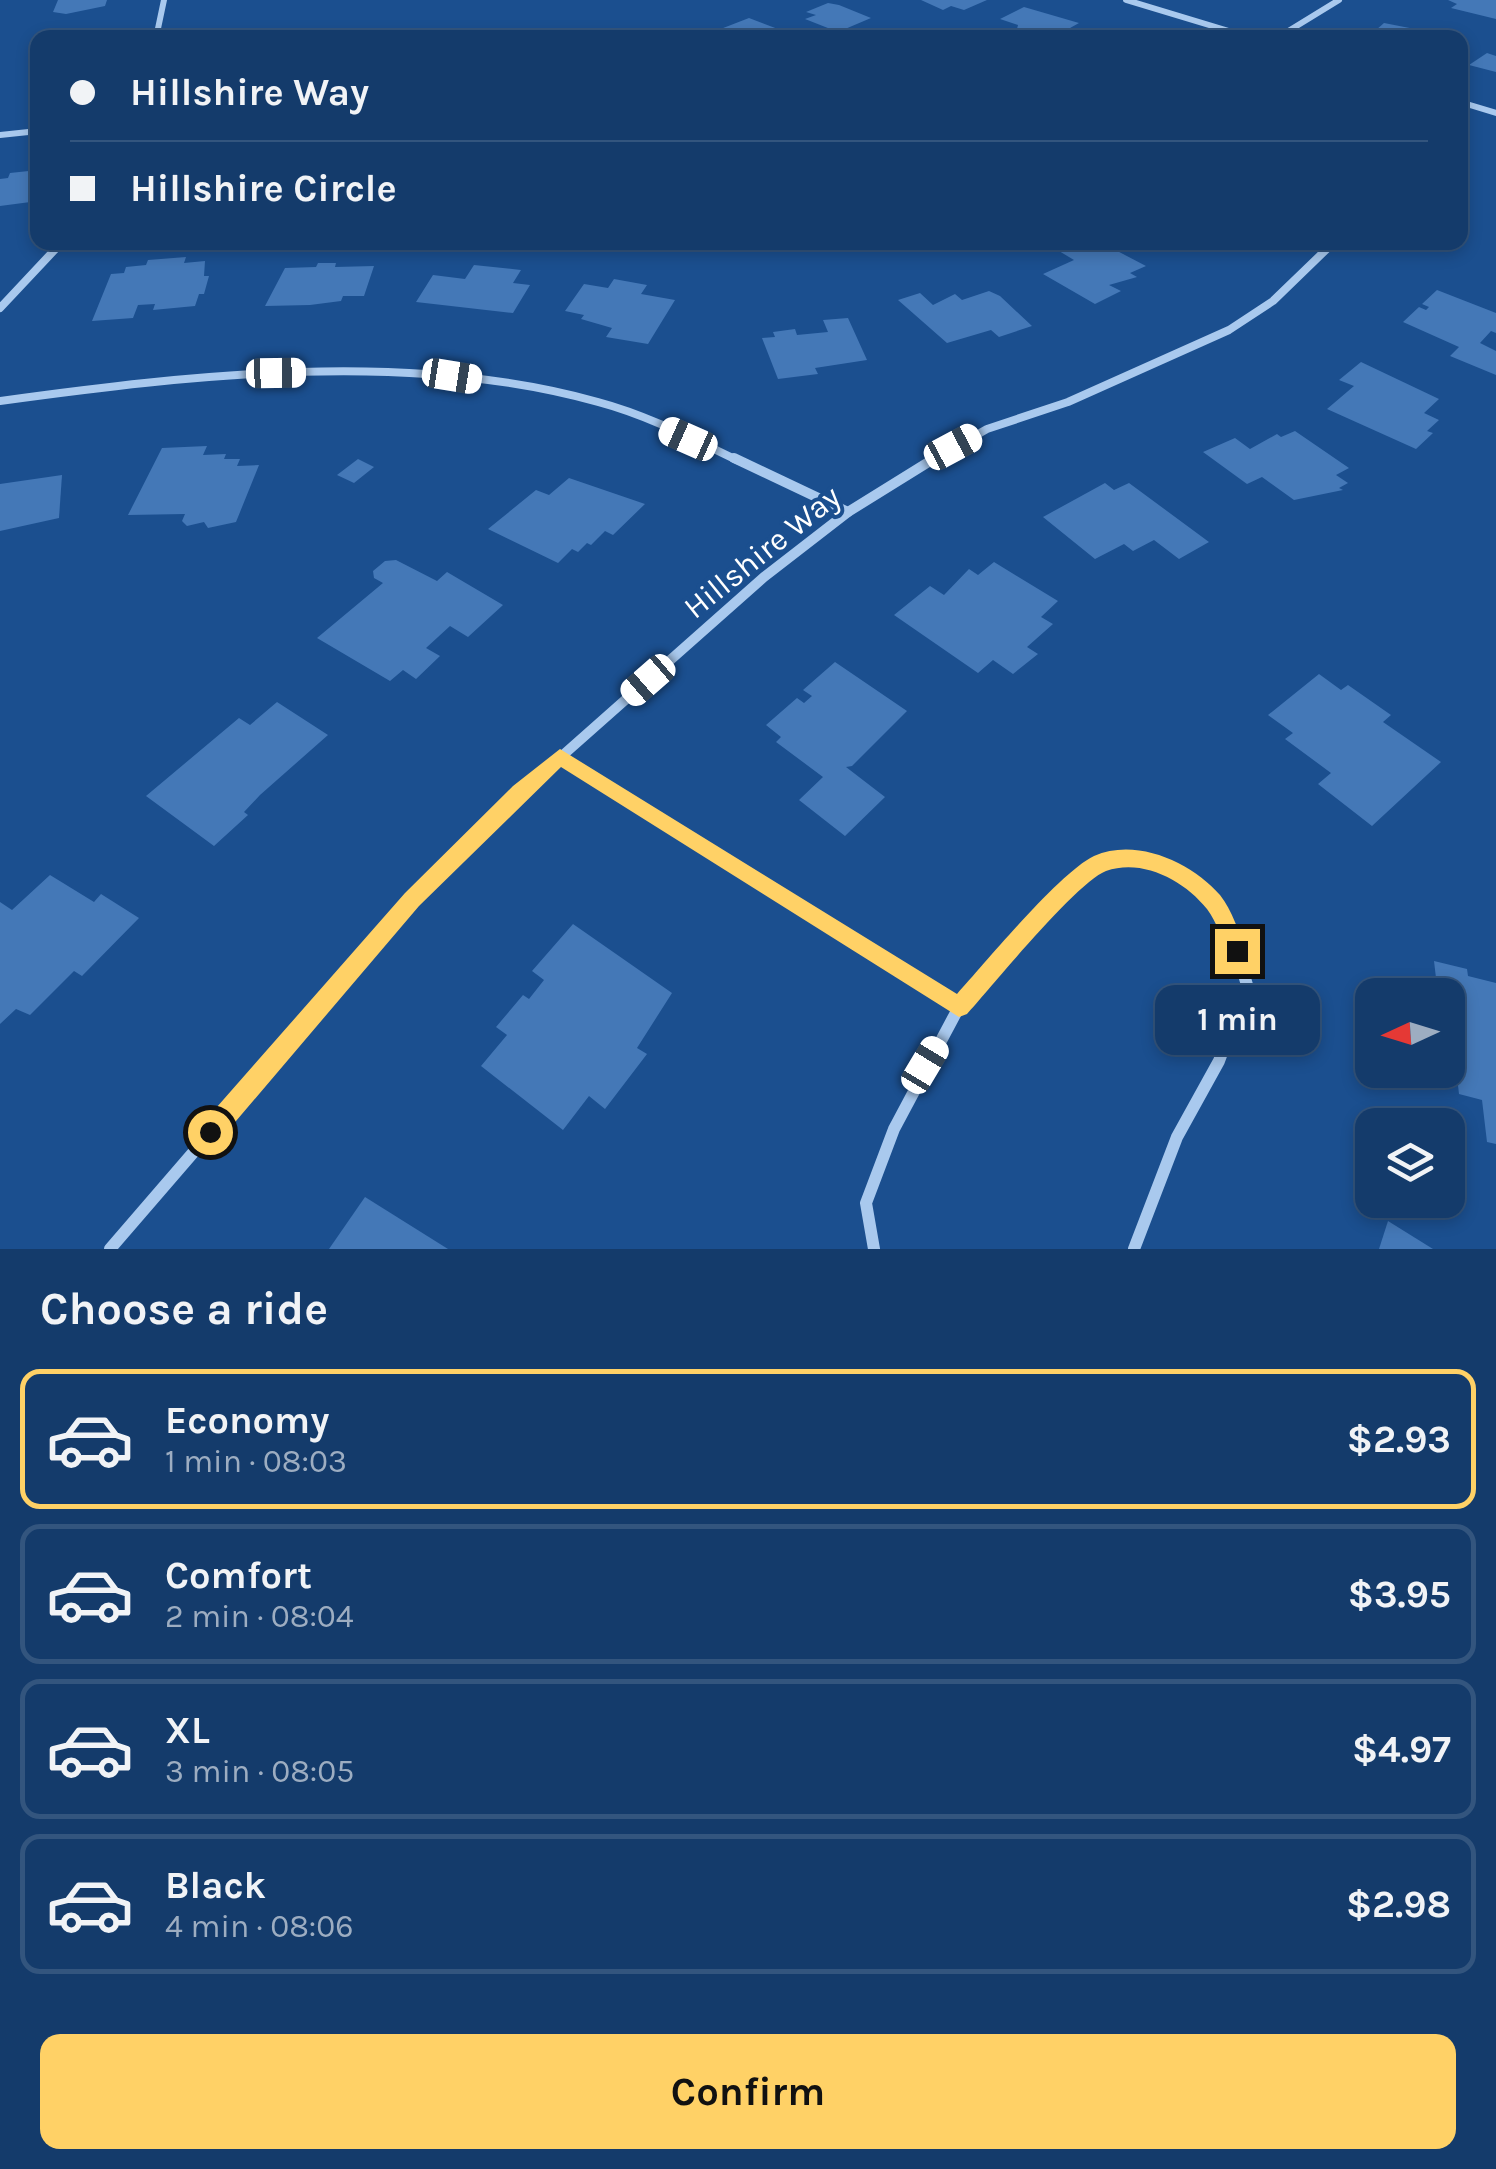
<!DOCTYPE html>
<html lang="en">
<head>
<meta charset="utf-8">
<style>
	:root { --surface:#143b6b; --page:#214673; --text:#f1f3f6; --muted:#9dadc1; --line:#33557e; --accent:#ffd166 }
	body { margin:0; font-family:Karla,sans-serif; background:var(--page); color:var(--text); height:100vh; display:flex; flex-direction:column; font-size:38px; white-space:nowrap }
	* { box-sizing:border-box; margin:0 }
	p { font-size:32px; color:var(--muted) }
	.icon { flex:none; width:55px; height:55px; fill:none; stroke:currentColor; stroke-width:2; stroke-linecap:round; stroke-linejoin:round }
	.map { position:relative; height:1249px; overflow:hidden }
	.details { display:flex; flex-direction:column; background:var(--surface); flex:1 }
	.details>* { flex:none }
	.hud { position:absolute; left:30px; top:30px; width:1438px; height:220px; border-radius:20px; box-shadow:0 5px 15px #0003,0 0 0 2px var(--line); display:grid; align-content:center; height:220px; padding:0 40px; background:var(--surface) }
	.needle { width:65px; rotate:266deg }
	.controls { position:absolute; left:1355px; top:978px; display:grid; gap:20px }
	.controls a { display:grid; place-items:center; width:110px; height:110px; border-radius:20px; background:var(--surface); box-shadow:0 5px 15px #0003,0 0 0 2px var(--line); font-size:50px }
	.end { position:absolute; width:45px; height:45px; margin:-22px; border:12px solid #ffd166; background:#111; box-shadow:0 0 0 5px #111 }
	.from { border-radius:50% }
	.bubble { position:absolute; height:70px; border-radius:20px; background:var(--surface); box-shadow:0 5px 15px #0003,0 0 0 2px var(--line); font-size:32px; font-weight:700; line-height:70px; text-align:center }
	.car { position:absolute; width:30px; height:60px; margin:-30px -15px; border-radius:12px; box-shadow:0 0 8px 2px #0007; background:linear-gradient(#fff 24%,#345 0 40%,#fff 0 76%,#345 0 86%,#fff 0) }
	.hud b { display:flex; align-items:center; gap:35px; height:95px; font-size:38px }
	.hud b+b { border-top:2px solid var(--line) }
	.hud i { width:25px; height:25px; background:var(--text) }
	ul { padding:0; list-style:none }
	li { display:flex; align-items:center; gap:30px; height:140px; margin:0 20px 15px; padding:0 20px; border:5px solid var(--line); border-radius:20px }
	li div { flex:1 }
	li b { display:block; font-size:38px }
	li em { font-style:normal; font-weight:700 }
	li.current { border-color:var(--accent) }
	li>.icon { width:90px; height:90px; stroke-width:1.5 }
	h2 { padding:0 40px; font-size:45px; line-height:120px }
	.cta { display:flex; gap:20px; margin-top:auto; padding:20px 40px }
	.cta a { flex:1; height:115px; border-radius:20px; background:var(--accent); color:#111; font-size:40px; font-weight:700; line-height:115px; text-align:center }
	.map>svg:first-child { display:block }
</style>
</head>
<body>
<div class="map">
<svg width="1496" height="1249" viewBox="0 0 1496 1249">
	<rect width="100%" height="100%" fill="#1b4f8f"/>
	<g fill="#4478b7">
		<polygon points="58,0 107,0 105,6 66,14 53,12"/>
		<polygon points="921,0 987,0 964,10 951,6 943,10"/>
		<polygon points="1448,0 1496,0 1496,19 1451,8 1457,4"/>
		<polygon points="828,3 839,5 871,18 838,32 805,19 816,15 806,12"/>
		<polygon points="1024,7 1079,23 1054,37 1017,29 1018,25 1000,19"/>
		<polygon points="749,18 799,37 799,38 718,38 727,34 718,30"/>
		<polygon points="1384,23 1425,31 1434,36 1367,38"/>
		<polygon points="1487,53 1496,56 1496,72 1469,65"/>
		<polygon points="38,170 38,201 0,206 0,179 8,178 10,173"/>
		<polygon points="1078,243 1089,249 1102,243 1146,266 1130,273 1137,277 1109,285 1121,291 1095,304 1043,274 1074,260 1059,251"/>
		<polygon points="186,257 184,263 205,261 204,276 209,276 204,294 199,294 195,306 153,310 155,304 138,305 133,318 92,321 111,274 124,273 126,267 146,265 148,260"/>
		<polygon points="318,263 336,263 335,267 374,266 364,296 343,296 341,301 310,305 265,306 285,268 316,267"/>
		<polygon points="474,265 521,270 513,283 530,285 513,313 416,302 433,275 465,279"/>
		<polygon points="614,279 647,285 641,294 675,300 648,344 606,337 612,328 581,319 584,315 565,311 584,284 608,288"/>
		<polygon points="1437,290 1496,313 1496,333 1491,331 1480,343 1496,351 1496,375 1450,356 1459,347 1403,322 1419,307 1426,310 1429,307 1422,304"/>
		<polygon points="989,291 1000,296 1032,326 999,337 991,330 947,343 898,300 920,293 933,305 955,294 962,300"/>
		<polygon points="848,318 867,360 815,368 818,374 778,379 762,338 775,337 773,332 795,329 797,335 828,332 823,320"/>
		<polygon points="1361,362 1439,399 1424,413 1439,420 1427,431 1433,433 1416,449 1327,409 1354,386 1339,380"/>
		<polygon points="1295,431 1349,468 1336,475 1348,483 1339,488 1343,490 1294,500 1262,477 1247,484 1203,452 1235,438 1250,449 1277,434 1281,437"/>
		<polygon points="207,446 203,455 226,454 224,459 240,459 237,466 259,465 236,522 208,528 204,522 187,526 182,521 185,514 128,515 162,448"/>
		<polygon points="358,459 374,467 354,483 337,475"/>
		<polygon points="62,475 59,518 0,531 0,484"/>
		<polygon points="569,478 645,504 613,535 605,531 591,545 587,543 578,552 572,549 558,563 488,529 536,490 549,495"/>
		<polygon points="1105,483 1114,490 1129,483 1209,542 1179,559 1154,540 1133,551 1124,544 1095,559 1043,517"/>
		<polygon points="396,560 437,581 447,572 503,605 468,637 450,626 426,648 440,656 416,679 403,670 390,681 317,638 383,583 374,578 373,571 385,561"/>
		<polygon points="994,562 1058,601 1041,617 1053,624 1027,647 1038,654 1013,674 993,660 978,673 894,615 930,586 944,595 969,569 978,575"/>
		<polygon points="835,662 907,711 852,766 846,767 885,797 845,836 799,800 823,777 776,742 781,737 766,725 797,698 804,703 812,696 803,690"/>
		<polygon points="1319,674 1341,690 1348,685 1391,715 1383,722 1441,762 1372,826 1318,784 1331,773 1285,739 1293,733 1268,715"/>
		<polygon points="277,702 328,735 260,795 244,812 248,815 214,846 146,796 239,718 250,725"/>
		<polygon points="50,875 94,902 101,894 139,918 82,976 74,971 30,1015 16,1009 0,1024 0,902 12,910"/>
		<polygon points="573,924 672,993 637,1048 647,1054 605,1109 589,1096 563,1130 481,1066 507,1035 496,1027 523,995 529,999 544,980 532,971"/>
		<polygon points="1434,961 1467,969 1468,976 1496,983 1496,1144 1487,1142 1482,1100 1459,1094 1454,1051 1464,1054 1461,1031 1448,1028 1448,995 1438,995"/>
		<polygon points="365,1197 448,1249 329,1249"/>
		<polygon points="1388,1221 1433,1249 1379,1249"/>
	</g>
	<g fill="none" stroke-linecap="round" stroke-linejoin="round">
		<g stroke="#a9c9ee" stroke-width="6">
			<polyline points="1126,0 1252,38"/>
			<polyline points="156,38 164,0"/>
			<polyline points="1277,38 1339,0"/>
			<polyline points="1460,102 1496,113"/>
			<polyline points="0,135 38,131"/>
		</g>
		<g stroke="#a9c9ee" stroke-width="8">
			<polyline points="0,308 62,242"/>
			<path d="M0,401c190,-26 410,-52 598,1 49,13 95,37 141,59"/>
			<polyline points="931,461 987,429 1068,402 1229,330 1273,301 1334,242"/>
		</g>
		<g stroke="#a9c9ee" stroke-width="10">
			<polyline points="734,458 848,512"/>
			<polyline points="560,757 632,802"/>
			<polyline points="510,802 764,577 848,512 935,458"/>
		</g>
		<g stroke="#a9c9ee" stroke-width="12">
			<polyline points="628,800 959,1007"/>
			<polyline points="110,1249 412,899 512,800"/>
			<polyline points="874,1249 866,1203 894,1129 959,1007 1049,907 1098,864 1139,858 1187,876 1215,904 1237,951 1247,985 1219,1061 1177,1137 1134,1249"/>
		</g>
	</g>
	<path fill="#ffd166" d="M560,749l397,245c30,-33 102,-121 137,-138 43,-19 98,7 126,39 12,15 19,38 27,56l-3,7h-14c-7,-16 -13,-36 -23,-49 -23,-29 -65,-51 -101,-38 -29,11 -114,115 -139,143l-8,3 -398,-250 -142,139 -200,235 -9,3 -8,-3 -3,-9 3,-8 203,-231 108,-107z"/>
	<g text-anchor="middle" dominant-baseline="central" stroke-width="8" stroke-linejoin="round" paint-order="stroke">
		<g font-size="32" fill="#fff" stroke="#1b4f8f">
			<text transform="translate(762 552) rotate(-39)">Hillshire Way</text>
		</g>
	</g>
</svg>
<div class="controls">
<a><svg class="needle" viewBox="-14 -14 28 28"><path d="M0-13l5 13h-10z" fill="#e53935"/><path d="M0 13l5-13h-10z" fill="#9dadc1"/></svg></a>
<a><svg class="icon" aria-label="layers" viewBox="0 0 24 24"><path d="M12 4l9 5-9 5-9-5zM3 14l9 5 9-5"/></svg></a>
</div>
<i class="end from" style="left:210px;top:1132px"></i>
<i class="end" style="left:1237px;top:951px"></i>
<div class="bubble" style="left:1155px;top:985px;width:165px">1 min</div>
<i class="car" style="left:276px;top:373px;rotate:89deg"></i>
<i class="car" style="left:452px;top:376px;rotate:99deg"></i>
<i class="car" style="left:688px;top:439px;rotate:294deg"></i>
<i class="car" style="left:953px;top:447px;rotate:62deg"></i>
<i class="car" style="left:648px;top:680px;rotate:229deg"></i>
<i class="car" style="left:925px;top:1065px;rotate:31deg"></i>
<div class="hud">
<b><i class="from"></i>Hillshire Way</b>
<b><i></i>Hillshire Circle</b>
</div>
</div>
<section class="details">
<h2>Choose a ride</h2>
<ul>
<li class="current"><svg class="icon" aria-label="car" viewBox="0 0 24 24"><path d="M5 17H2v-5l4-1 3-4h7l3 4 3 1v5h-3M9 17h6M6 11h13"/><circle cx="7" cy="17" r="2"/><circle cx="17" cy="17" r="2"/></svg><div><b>Economy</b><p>1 min · 08:03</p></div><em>$2.93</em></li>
<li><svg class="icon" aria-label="car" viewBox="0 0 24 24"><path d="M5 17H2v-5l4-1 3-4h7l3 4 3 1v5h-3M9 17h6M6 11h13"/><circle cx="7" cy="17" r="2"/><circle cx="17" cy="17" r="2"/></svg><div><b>Comfort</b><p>2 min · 08:04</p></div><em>$3.95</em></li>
<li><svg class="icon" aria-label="car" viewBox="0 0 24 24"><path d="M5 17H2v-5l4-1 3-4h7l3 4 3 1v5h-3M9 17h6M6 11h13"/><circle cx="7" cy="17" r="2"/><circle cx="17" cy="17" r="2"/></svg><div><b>XL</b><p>3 min · 08:05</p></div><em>$4.97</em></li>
<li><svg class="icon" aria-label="car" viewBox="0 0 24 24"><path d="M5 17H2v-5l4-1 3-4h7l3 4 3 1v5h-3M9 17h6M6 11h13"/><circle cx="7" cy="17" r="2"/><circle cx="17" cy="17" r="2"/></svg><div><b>Black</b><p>4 min · 08:06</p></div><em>$2.98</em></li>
</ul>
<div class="cta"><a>Confirm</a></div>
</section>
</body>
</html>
